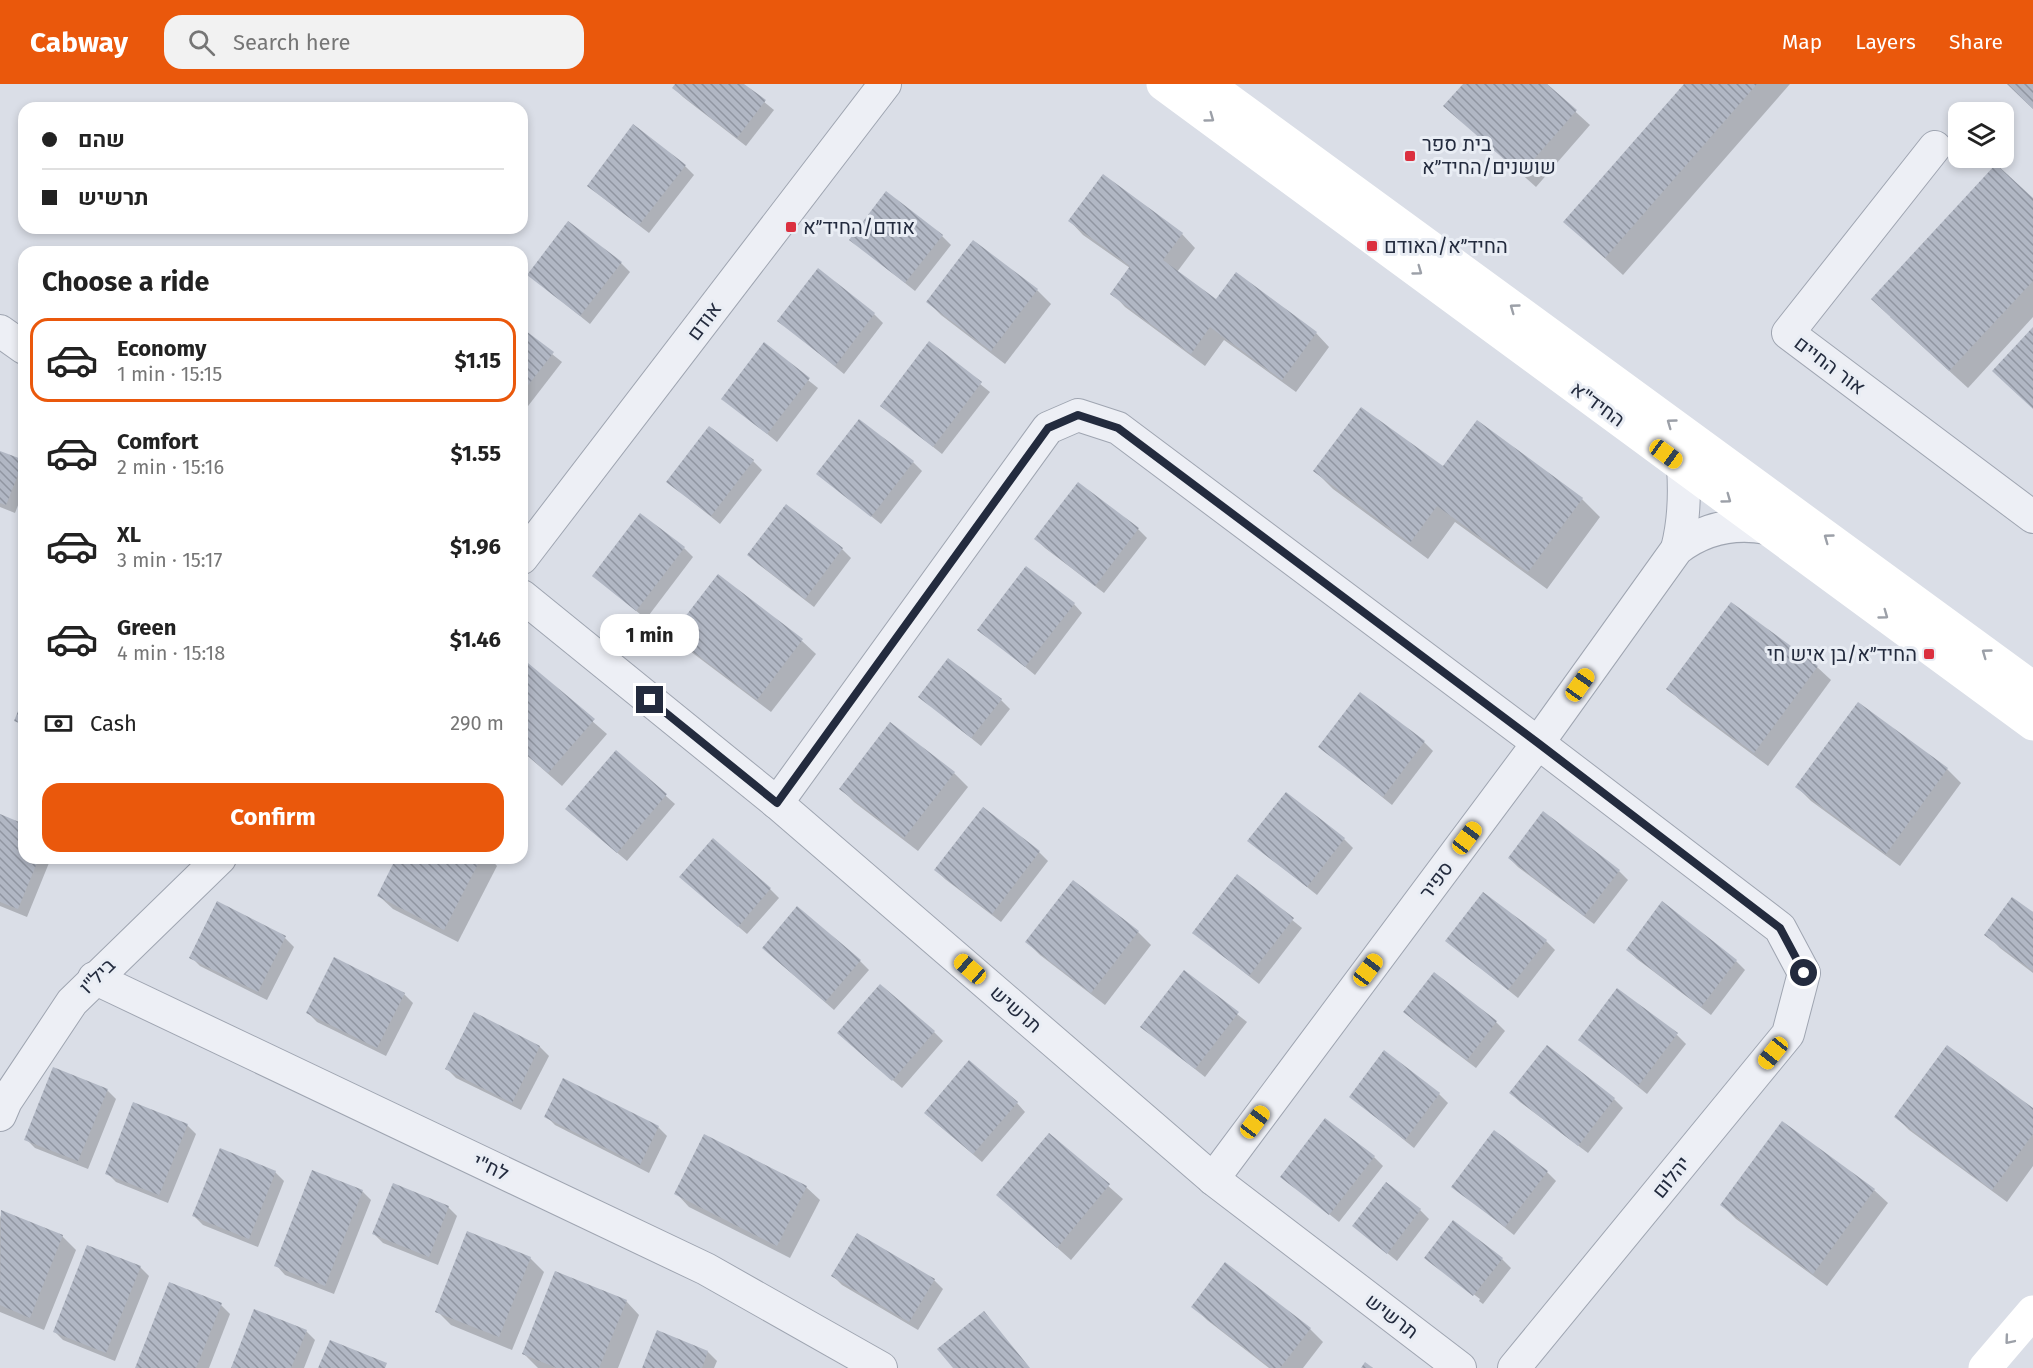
<!DOCTYPE html>
<html lang="en">
<head>
<meta charset="utf-8">
<style>
	:root { --surface:#fff; --page:#f2f2f2; --text:#222; --muted:#767676; --line:#e0e0e0; --accent:#ea580c }
	body { margin:0; font-family:"Fira Sans",Heebo,sans-serif; background:var(--page); color:var(--text); height:100vh; display:flex; flex-direction:column; font-size:22px; white-space:nowrap }
	* { box-sizing:border-box; margin:0 }
	p { font-size:20px; color:var(--muted) }
	.icon { flex:none; width:33px; height:33px; fill:none; stroke:currentColor; stroke-width:2; stroke-linecap:round; stroke-linejoin:round }
	.map { position:relative; flex:1; overflow:hidden }
	.sheet { position:absolute; left:18px; top:162px; width:510px; height:618px; display:flex; flex-direction:column; background:var(--surface); border-radius:18px; box-shadow:0 3px 9px #0003 }
	.sheet>* { flex:none }
	.banner { position:absolute; left:18px; top:18px; width:510px; height:132px; border-radius:18px; box-shadow:0 3px 9px #0003; display:grid; align-content:center; height:132px; padding:0 24px; background:var(--surface) }
	.buttons { position:absolute; left:1948px; top:18px; display:grid; gap:12px }
	.buttons a { display:grid; place-items:center; width:66px; height:66px; border-radius:12px; background:var(--surface); box-shadow:0 3px 9px #0003; font-size:30px }
	.end { position:absolute; width:27px; height:27px; margin:-14px; border:8px solid #232b3e; background:#fff; box-shadow:0 0 0 3px #fff }
	.from { border-radius:50% }
	.bubble { position:absolute; height:42px; border-radius:18px; background:var(--surface); box-shadow:0 3px 9px #0003; font-size:20px; font-weight:700; line-height:42px; text-align:center }
	.car { position:absolute; width:18px; height:36px; margin:-18px -9px; border-radius:8px; box-shadow:0 0 4px 2px #0007; background:linear-gradient(#f5c518 24%,#345 0 40%,#f5c518 0 76%,#345 0 86%,#f5c518 0) }
	.banner b { display:flex; align-items:center; gap:21px; height:57px; font-size:22px }
	.banner b+b { border-top:2px solid var(--line) }
	.banner i { width:15px; height:15px; background:var(--text) }
	ul { padding:0; list-style:none }
	li { display:flex; align-items:center; gap:18px; height:84px; margin:0 12px 9px; padding:0 12px; border:3px solid transparent; border-radius:18px }
	li div { flex:1 }
	li b { display:block; font-size:22px }
	li em { font-style:normal; font-weight:700 }
	li.on { border-color:var(--accent) }
	li>.icon { width:54px; height:54px; stroke-width:1.5 }
	h2 { padding:0 24px; font-size:27px; line-height:72px }
	.pay { display:flex; align-items:center; gap:15px; height:66px; padding:0 24px; font-size:22px }
	.pay p { margin-inline-start:auto }
	.action { display:flex; gap:12px; margin-top:auto; padding:12px 24px }
	.action a { flex:1; height:69px; border-radius:18px; background:var(--accent); color:#fff; font-size:24px; font-weight:700; line-height:69px; text-align:center }
	header { display:flex; align-items:center; gap:36px; box-sizing:border-box; height:84px; padding:0 30px; background:var(--accent); color:#fff }
	header strong { font-size:28px }
	nav { display:flex; gap:33px; margin-inline-start:auto; font-size:21px }
	.search { width:420px; height:54px; background:var(--page); display:flex; align-items:center; gap:15px; box-sizing:border-box; padding:0 21px; border-radius:18px; color:var(--muted); font-size:22px }
	.map>svg:first-child { display:block }
</style>
</head>
<body>
<header>
<strong>Cabway</strong>
<div class="search"><svg class="icon" aria-label="search" viewBox="0 0 24 24"><circle cx="10" cy="10" r="6"/><path d="M15 15l6 6"/></svg>Search here</div>
<nav><a>Map</a><a>Layers</a><a>Share</a></nav>
</header>
<div class="map">
<svg width="2033" height="1284" viewBox="0 0 2033 1284">
	<defs>
		<pattern id="building-back-hatch" width="6" height="6" patternUnits="userSpaceOnUse" patternTransform="scale(1.5)"><rect width="6" height="6" fill="#b1b7c4"/><path d="M-1 5l2 2M0 0l6 6M5-1l2 2" fill="none" stroke="#9095a1"/></pattern>
	</defs>
	<rect width="100%" height="100%" fill="#dadee7"/>
	<g fill="#0003">
		<polygon points="677,0 742,0 774,26 746,62 683,13 674,4"/>
		<polygon points="1465,0 1545,0 1590,41 1536,103 1445,22"/>
		<polygon points="1686,0 1790,0 1623,191 1565,138"/>
		<polygon points="685,82 694,91 649,149 598,110 589,101"/>
		<polygon points="2033,116 2033,233 1968,304 1890,233"/>
		<polygon points="1070,137 1182,150 1195,164 1177,188 1217,217 1316,249 1329,263 1296,308 1224,256 1205,282 1125,223 1112,209 1130,184 1083,151"/>
		<polygon points="942,152 951,161 915,207 851,156"/>
		<polygon points="974,158 1037,206 1051,220 1005,280 941,231 928,218"/>
		<polygon points="621,179 630,188 590,240 529,191"/>
		<polygon points="874,230 883,239 844,290 779,237"/>
		<polygon points="522,246 562,278 525,326 522,323"/>
		<polygon points="929,259 990,308 942,370 882,322"/>
		<polygon points="764,261 818,304 777,358 723,314"/>
		<polygon points="1478,338 1582,415 1600,433 1547,505 1455,438 1428,475 1333,405 1315,387 1443,384"/>
		<polygon points="0,368 24,378 24,406 15,429 0,423"/>
		<polygon points="753,377 762,386 720,440 668,398"/>
		<polygon points="913,378 922,387 881,440 818,390"/>
		<polygon points="787,422 842,465 851,474 814,523 758,480 749,471"/>
		<polygon points="1138,445 1147,454 1104,509 1045,464 1036,455"/>
		<polygon points="684,464 693,473 646,535 594,492"/>
		<polygon points="718,492 802,557 816,570 771,628 686,564 673,551"/>
		<polygon points="1074,520 1082,529 1035,591 979,545"/>
		<polygon points="1731,520 1817,583 1831,596 1768,682 1682,618 1668,605"/>
		<polygon points="522,576 607,650 562,702 522,667"/>
		<polygon points="1360,610 1424,658 1433,667 1392,721 1320,663"/>
		<polygon points="920,613 1001,616 1010,625 981,662"/>
		<polygon points="1859,620 1947,685 1961,699 1900,782 1811,717 1797,703"/>
		<polygon points="616,668 675,720 627,777 576,734"/>
		<polygon points="954,689 968,703 918,767 854,718 841,705"/>
		<polygon points="0,732 24,742 24,774 51,774 27,833 0,822"/>
		<polygon points="1344,755 1353,764 1317,811 1249,757"/>
		<polygon points="1039,768 1048,777 1001,838 945,795 936,786"/>
		<polygon points="398,774 490,774 497,782 458,858 393,825 379,812"/>
		<polygon points="1509,774 1619,787 1628,796 1594,840 1518,783"/>
		<polygon points="1238,792 1302,844 1259,900 1194,849"/>
		<polygon points="690,801 770,805 779,814 747,850"/>
		<polygon points="2033,830 2033,889 2000,864 1986,850"/>
		<polygon points="1138,848 1151,861 1105,921 1040,871 1027,858"/>
		<polygon points="285,854 294,863 267,916 200,882 191,873"/>
		<polygon points="1447,857 1546,857 1555,866 1518,914"/>
		<polygon points="1628,866 1736,877 1745,886 1711,931 1637,875"/>
		<polygon points="773,873 860,877 869,886 834,926"/>
		<polygon points="1184,888 1247,938 1205,993 1142,943"/>
		<polygon points="404,910 413,919 386,972 317,938 308,929"/>
		<polygon points="1405,928 1496,938 1505,947 1476,984 1414,937"/>
		<polygon points="475,930 540,963 549,972 521,1026 456,994 447,985"/>
		<polygon points="934,948 943,957 902,1004 848,958"/>
		<polygon points="1677,951 1686,960 1647,1010 1580,956"/>
		<polygon points="1385,969 1439,1010 1448,1019 1414,1064 1351,1013"/>
		<polygon points="107,1006 116,1015 88,1085 35,1064 26,1055"/>
		<polygon points="1511,1009 1614,1015 1623,1024 1588,1069 1520,1018"/>
		<polygon points="1017,1019 1025,1028 982,1078 935,1038"/>
		<polygon points="2033,1026 2033,1082 2007,1118 1909,1046 1896,1033"/>
		<polygon points="546,1032 658,1043 667,1052 649,1089 555,1041"/>
		<polygon points="187,1041 196,1050 168,1119 116,1098 107,1089"/>
		<polygon points="1050,1051 1123,1115 1071,1176 998,1111"/>
		<polygon points="1374,1073 1383,1082 1339,1138 1282,1092"/>
		<polygon points="275,1088 284,1097 258,1163 203,1141 194,1132"/>
		<polygon points="1547,1088 1556,1097 1514,1151 1453,1102"/>
		<polygon points="806,1103 820,1116 790,1174 689,1123 676,1109"/>
		<polygon points="1874,1106 1888,1119 1827,1202 1736,1135 1722,1121"/>
		<polygon points="362,1107 371,1116 334,1210 285,1191 276,1181"/>
		<polygon points="448,1123 457,1132 438,1181 383,1159 374,1150"/>
		<polygon points="1420,1126 1429,1135 1397,1177 1354,1142"/>
		<polygon points="2,1128 62,1152 76,1166 44,1246 0,1228 0,1134"/>
		<polygon points="530,1174 544,1188 512,1266 451,1241 437,1227"/>
		<polygon points="1426,1174 1502,1175 1511,1184 1483,1220 1479,1217 1480,1215"/>
		<polygon points="140,1183 149,1192 115,1277 63,1256 54,1247"/>
		<polygon points="833,1192 934,1196 943,1205 918,1246 842,1201"/>
		<polygon points="626,1217 639,1231 618,1284 538,1284 524,1270"/>
		<polygon points="221,1221 230,1230 209,1284 137,1284"/>
		<polygon points="1193,1222 1310,1245 1323,1258 1303,1284 1269,1284 1207,1236"/>
		<polygon points="306,1247 315,1256 304,1284 233,1284"/>
		<polygon points="658,1248 708,1268 717,1277 714,1284 644,1284"/>
	</g>
	<g fill="url(#building-back-hatch)">
		<polygon points="675,0 744,0 766,16 737,54 672,4"/>
		<polygon points="1463,0 1547,0 1577,26 1521,90 1443,22"/>
		<polygon points="1684,0 1757,0 1605,174 1563,138"/>
		<polygon points="2007,0 2033,0 2033,25"/>
		<polygon points="633,40 686,81 639,141 587,102"/>
		<polygon points="1996,80 2033,114 2033,197 1949,287 1871,215"/>
		<polygon points="1103,90 1183,149 1163,176 1216,215 1236,188 1317,248 1282,296 1210,243 1191,270 1110,210 1130,182 1068,137"/>
		<polygon points="886,107 943,151 905,199 849,156"/>
		<polygon points="568,137 622,178 580,232 527,191"/>
		<polygon points="973,156 1038,205 991,267 926,218"/>
		<polygon points="818,184 875,229 835,282 777,237"/>
		<polygon points="2033,243 2033,325 1992,287"/>
		<polygon points="522,244 554,268 522,309"/>
		<polygon points="929,257 982,298 933,363 880,322"/>
		<polygon points="764,258 810,294 767,350 721,315"/>
		<polygon points="1361,323 1443,382 1477,336 1583,414 1528,488 1437,422 1410,459 1313,387"/>
		<polygon points="859,335 914,377 871,433 816,390"/>
		<polygon points="709,342 754,376 711,432 666,398"/>
		<polygon points="0,367 24,376 6,421 0,419"/>
		<polygon points="1078,398 1139,444 1095,502 1034,455"/>
		<polygon points="786,420 843,464 805,515 747,471"/>
		<polygon points="640,429 685,463 636,527 592,492"/>
		<polygon points="1026,482 1075,519 1025,583 977,546"/>
		<polygon points="718,490 803,555 757,616 671,551"/>
		<polygon points="1731,518 1818,582 1754,669 1666,605"/>
		<polygon points="522,574 595,635 548,689 522,667"/>
		<polygon points="948,574 1002,615 971,654 918,613"/>
		<polygon points="1360,608 1425,657 1383,713 1318,663"/>
		<polygon points="24,612 24,641 14,637"/>
		<polygon points="1858,618 1948,684 1886,770 1795,703"/>
		<polygon points="890,638 955,688 904,754 839,705"/>
		<polygon points="616,666 667,710 617,769 565,725"/>
		<polygon points="1286,708 1345,754 1307,803 1247,757"/>
		<polygon points="983,723 1040,767 992,830 934,786"/>
		<polygon points="1543,727 1620,786 1584,832 1508,774"/>
		<polygon points="0,730 24,740 24,774 39,774 18,825 0,818"/>
		<polygon points="713,754 771,804 738,843 679,793"/>
		<polygon points="396,774 481,774 444,846 377,812"/>
		<polygon points="1237,790 1294,834 1249,892 1192,849"/>
		<polygon points="1073,796 1139,847 1091,909 1025,858"/>
		<polygon points="1483,808 1547,856 1508,906 1445,857"/>
		<polygon points="2012,813 2033,828 2033,887 1984,851"/>
		<polygon points="217,817 286,852 258,908 189,874"/>
		<polygon points="1662,817 1737,876 1701,923 1626,866"/>
		<polygon points="797,822 861,876 825,918 762,864"/>
		<polygon points="334,873 405,909 377,964 306,929"/>
		<polygon points="1184,886 1239,928 1195,985 1140,943"/>
		<polygon points="1434,888 1497,937 1467,976 1403,928"/>
		<polygon points="880,900 935,947 892,997 837,949"/>
		<polygon points="1617,904 1678,949 1638,1002 1578,956"/>
		<polygon points="474,928 540,962 512,1019 445,985"/>
		<polygon points="1547,961 1615,1014 1578,1062 1509,1009"/>
		<polygon points="1947,961 2033,1024 2033,1050 1992,1106 1894,1033"/>
		<polygon points="1384,966 1440,1009 1405,1056 1349,1013"/>
		<polygon points="969,976 1018,1018 973,1070 924,1029"/>
		<polygon points="53,983 108,1005 78,1077 24,1056"/>
		<polygon points="563,994 659,1042 640,1081 544,1033"/>
		<polygon points="133,1018 188,1040 159,1111 105,1090"/>
		<polygon points="1325,1034 1375,1072 1329,1131 1280,1093"/>
		<polygon points="1782,1037 1875,1105 1813,1190 1720,1121"/>
		<polygon points="1494,1046 1548,1087 1505,1143 1451,1103"/>
		<polygon points="1049,1049 1110,1100 1057,1164 996,1111"/>
		<polygon points="704,1050 807,1102 777,1162 674,1110"/>
		<polygon points="220,1064 276,1087 249,1155 192,1132"/>
		<polygon points="312,1086 363,1106 325,1202 274,1182"/>
		<polygon points="1386,1098 1421,1125 1387,1170 1352,1142"/>
		<polygon points="393,1099 449,1122 429,1173 372,1150"/>
		<polygon points="1,1126 63,1151 30,1234 0,1221"/>
		<polygon points="1453,1136 1503,1174 1473,1212 1424,1174"/>
		<polygon points="467,1147 531,1173 499,1253 435,1228"/>
		<polygon points="857,1149 935,1195 909,1238 831,1192"/>
		<polygon points="87,1161 141,1182 106,1269 53,1248"/>
		<polygon points="1225,1178 1311,1244 1280,1284 1271,1284 1191,1223"/>
		<polygon points="555,1187 627,1216 599,1284 557,1284 522,1270"/>
		<polygon points="169,1198 222,1219 196,1284 135,1284"/>
		<polygon points="254,1225 307,1246 291,1284 231,1284"/>
		<polygon points="984,1227 1030,1284 953,1284 937,1265"/>
		<polygon points="657,1246 708,1267 702,1284 642,1284"/>
		<polygon points="330,1256 387,1279 385,1284 318,1284"/>
		<polygon points="1365,1278 1373,1284 1361,1284"/>
	</g>
	<g fill="none" stroke-linecap="round" stroke-linejoin="round">
		<g stroke="#9fa5b1" stroke-width="34">
			<g id="street">
				<polyline points="1935,63 1788,249 2033,433"/>
				<polyline points="0,247 24,264"/>
				<path d="M1677,465c7,-27 8,-54 6,-82"/>
				<polyline points="522,474 885,0"/>
				<polyline points="522,512 777,719 1213,1095 1460,1284"/>
				<polyline points="777,719 1048,344 1078,331 1118,344 1538,659 1780,844 1804,889 1788,950 1514,1284"/>
				<polyline points="94,894 706,1185 881,1284"/>
				<polyline points="0,1031 6,1017 72,918 220,774"/>
				<path d="M1213,1095l325,-436 139,-194c26,-20 57,-27 90,-21"/>
			</g>
		</g>
		<use href="#street" stroke="#edeff5" stroke-width="32"/>
		<g stroke="#fff" stroke-width="33">
			<polyline points="1163,0 2033,640"/>
			<polyline points="1207,0 2033,604"/>
			<polyline points="1985,1284 2033,1228"/>
		</g>
	</g>
	<defs><path id="oneway-chevron" d="M-2-3.5L2.5 0L-2 3.5" fill="none" stroke-width="1.6" stroke-linecap="round" stroke-linejoin="round" transform="scale(1.5)"/></defs>
	<g stroke="#9ca0a8">
		<use href="#oneway-chevron" transform="translate(1210 34) rotate(36)"/>
		<use href="#oneway-chevron" transform="translate(1418 187) rotate(36)"/>
		<use href="#oneway-chevron" transform="translate(1514 224) rotate(-144)"/>
		<use href="#oneway-chevron" transform="translate(1671 339) rotate(-144)"/>
		<use href="#oneway-chevron" transform="translate(1727 415) rotate(36)"/>
		<use href="#oneway-chevron" transform="translate(1828 454) rotate(-144)"/>
		<use href="#oneway-chevron" transform="translate(1884 531) rotate(36)"/>
		<use href="#oneway-chevron" transform="translate(1986 569) rotate(-144)"/>
		<use href="#oneway-chevron" transform="translate(2009 1256) rotate(130)"/>
	</g>
	<g fill="none" stroke-linecap="round" stroke-linejoin="round">
		<polyline stroke="#232b3e" stroke-width="8" points="650,616 777,719 1048,344 1078,331 1118,344 1538,659 1780,844 1804,889"/>
	</g>
	<g fill="#db303f" stroke="#e9edf4" stroke-width="2">
		<rect x="1404" y="66" width="12" height="12" rx="3"/>
		<rect x="785" y="137" width="12" height="12" rx="3"/>
		<rect x="1366" y="156" width="12" height="12" rx="3"/>
		<rect x="1923" y="564" width="12" height="12" rx="3"/>
	</g>
	<g text-anchor="middle" dominant-baseline="central" stroke-width="6" stroke-linejoin="round" paint-order="stroke">
		<g font-size="20" fill="#232b3e" stroke="#e9edf4" text-anchor="start">
			<text x="1422" y="60">בית ספר<tspan x="1422" dy="23">שושנים/החיד״א</tspan></text>
			<text x="803" y="143">אודם/החיד״א</text>
			<text x="1384" y="162">החיד״א/האודם</text>
			<text x="1917" y="570" text-anchor="end">החיד״א/בן איש חי</text>
		</g>
		<g font-size="20" fill="#232b3e" stroke="#e9edf4">
			<text transform="translate(704 237) rotate(-53)">אודם</text>
			<text transform="translate(1830 281) rotate(37)">אור החיים</text>
			<text transform="translate(1598 320) rotate(36)">החיד"א</text>
			<text transform="translate(1436 796) rotate(-53)">ספיר</text>
			<text transform="translate(97 892) rotate(-45)">ביל"ו</text>
			<text transform="translate(1016 925) rotate(41)">תרשיש</text>
			<text transform="translate(491 1083) rotate(25)">לח"י</text>
			<text transform="translate(1671 1093) rotate(-51)">יהלום</text>
			<text transform="translate(1392 1232) rotate(37)">תרשיש</text>
		</g>
	</g>
</svg>
<div class="buttons">
<a><svg class="icon" aria-label="layers" viewBox="0 0 24 24"><path d="M12 4l9 5-9 5-9-5zM3 14l9 5 9-5"/></svg></a>
</div>
<i class="end from" style="left:1804px;top:889px"></i>
<i class="end" style="left:650px;top:616px"></i>
<div class="bubble" style="left:600px;top:530px;width:99px">1 min</div>
<i class="car" style="left:1666px;top:370px;rotate:126deg"></i>
<i class="car" style="left:1580px;top:601px;rotate:35deg"></i>
<i class="car" style="left:1467px;top:754px;rotate:37deg"></i>
<i class="car" style="left:970px;top:885px;rotate:311deg"></i>
<i class="car" style="left:1368px;top:886px;rotate:37deg"></i>
<i class="car" style="left:1773px;top:969px;rotate:219deg"></i>
<i class="car" style="left:1255px;top:1038px;rotate:37deg"></i>
<div class="banner">
<b><i class="from"></i>שהם</b>
<b><i></i>תרשיש</b>
</div>
<section class="sheet">
<h2>Choose a ride</h2>
<ul>
<li class="on"><svg class="icon" aria-label="car" viewBox="0 0 24 24"><path d="M5 17H2v-5l4-1 3-4h7l3 4 3 1v5h-3M9 17h6M6 11h13"/><circle cx="7" cy="17" r="2"/><circle cx="17" cy="17" r="2"/></svg><div><b>Economy</b><p>1 min · 15:15</p></div><em>$1.15</em></li>
<li><svg class="icon" aria-label="car" viewBox="0 0 24 24"><path d="M5 17H2v-5l4-1 3-4h7l3 4 3 1v5h-3M9 17h6M6 11h13"/><circle cx="7" cy="17" r="2"/><circle cx="17" cy="17" r="2"/></svg><div><b>Comfort</b><p>2 min · 15:16</p></div><em>$1.55</em></li>
<li><svg class="icon" aria-label="car" viewBox="0 0 24 24"><path d="M5 17H2v-5l4-1 3-4h7l3 4 3 1v5h-3M9 17h6M6 11h13"/><circle cx="7" cy="17" r="2"/><circle cx="17" cy="17" r="2"/></svg><div><b>XL</b><p>3 min · 15:17</p></div><em>$1.96</em></li>
<li><svg class="icon" aria-label="car" viewBox="0 0 24 24"><path d="M5 17H2v-5l4-1 3-4h7l3 4 3 1v5h-3M9 17h6M6 11h13"/><circle cx="7" cy="17" r="2"/><circle cx="17" cy="17" r="2"/></svg><div><b>Green</b><p>4 min · 15:18</p></div><em>$1.46</em></li>
</ul>
<div class="pay"><svg class="icon" aria-label="cash" viewBox="0 0 24 24"><path d="M3 7h18v10H3z"/><circle cx="12" cy="12" r="2"/></svg>Cash<p>290 m</p></div>
<div class="action"><a>Confirm</a></div>
</section>
</div>
</body>
</html>
